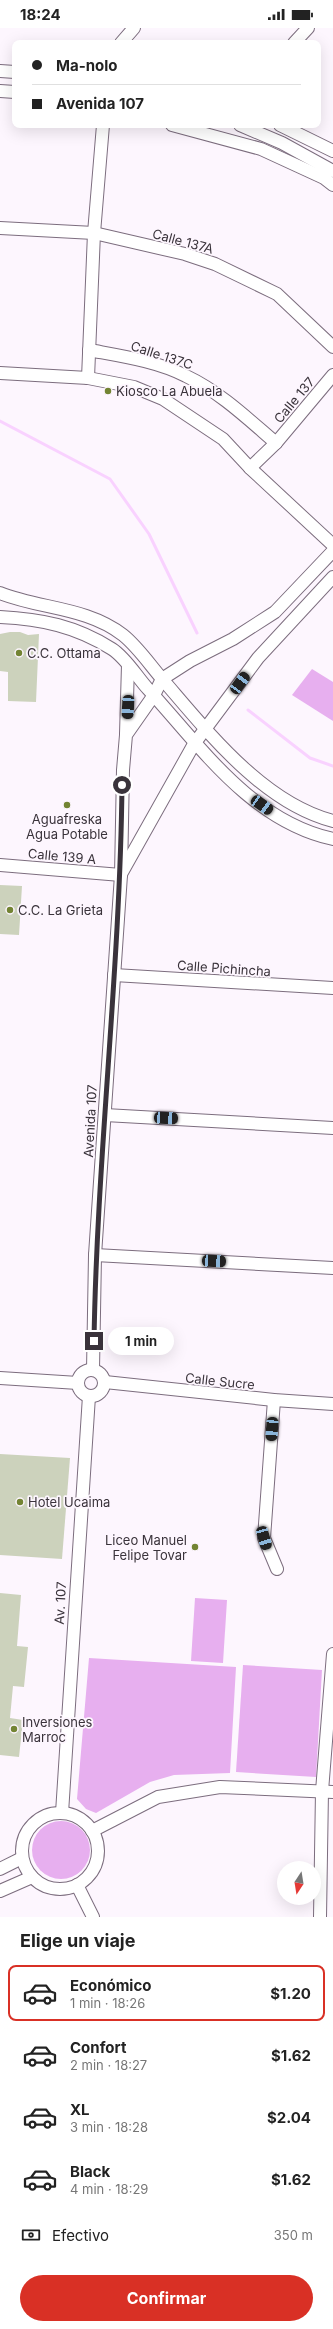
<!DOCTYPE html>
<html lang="es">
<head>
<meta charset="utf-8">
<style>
	:root { --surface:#fff; --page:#f6f6f6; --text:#222; --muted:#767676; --line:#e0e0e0; --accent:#d93025 }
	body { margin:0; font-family:Inter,sans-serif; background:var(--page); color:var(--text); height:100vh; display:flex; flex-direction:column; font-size:15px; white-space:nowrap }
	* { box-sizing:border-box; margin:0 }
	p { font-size:13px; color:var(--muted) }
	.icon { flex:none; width:22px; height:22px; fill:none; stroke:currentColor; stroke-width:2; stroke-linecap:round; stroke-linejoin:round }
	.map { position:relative; height:1889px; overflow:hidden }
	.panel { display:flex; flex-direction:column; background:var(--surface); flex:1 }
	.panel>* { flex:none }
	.top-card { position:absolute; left:12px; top:12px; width:309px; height:88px; border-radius:8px; box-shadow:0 4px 16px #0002; display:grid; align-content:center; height:88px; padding:0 20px; background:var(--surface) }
	.needle { width:26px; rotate:192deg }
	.controls { position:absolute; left:277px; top:1833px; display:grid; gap:8px }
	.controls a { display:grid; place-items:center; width:44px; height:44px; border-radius:50%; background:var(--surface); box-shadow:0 4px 16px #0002; font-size:20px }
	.end { position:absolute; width:18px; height:18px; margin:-9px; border:5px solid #3a333b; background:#fff; box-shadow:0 0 0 2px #fff }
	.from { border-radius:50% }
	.bubble { position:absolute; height:28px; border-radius:14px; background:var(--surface); box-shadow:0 4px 16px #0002; font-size:13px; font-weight:700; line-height:28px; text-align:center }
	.car { position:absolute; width:12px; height:24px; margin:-12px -6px; border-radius:5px; box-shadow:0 0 3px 1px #0007; background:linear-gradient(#222 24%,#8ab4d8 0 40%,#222 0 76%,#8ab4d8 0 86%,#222 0) }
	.top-card b { display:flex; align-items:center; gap:14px; height:38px; font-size:15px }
	.top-card b+b { border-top:1px solid var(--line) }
	.top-card i { width:10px; height:10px; background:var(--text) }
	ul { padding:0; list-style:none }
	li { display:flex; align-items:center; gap:12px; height:56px; margin:0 8px 6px; padding:0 12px; border:2px solid transparent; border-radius:8px }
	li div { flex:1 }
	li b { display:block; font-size:15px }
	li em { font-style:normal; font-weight:700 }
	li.current { border-color:var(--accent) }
	li>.icon { width:36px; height:36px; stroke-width:1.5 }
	h2 { padding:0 20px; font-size:18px; line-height:48px }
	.pay { display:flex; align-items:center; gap:10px; height:44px; padding:0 20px; font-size:15px }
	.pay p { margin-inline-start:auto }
	.cta { display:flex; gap:8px; margin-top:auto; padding:8px 20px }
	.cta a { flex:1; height:46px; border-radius:24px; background:var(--accent); color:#fff; font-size:16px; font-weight:700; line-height:46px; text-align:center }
	.status { display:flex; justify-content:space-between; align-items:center; height:28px; padding:0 20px; background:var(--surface); direction:ltr }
	.status svg { height:11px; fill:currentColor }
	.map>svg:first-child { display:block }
</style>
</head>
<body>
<div class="status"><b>18:24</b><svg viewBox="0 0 49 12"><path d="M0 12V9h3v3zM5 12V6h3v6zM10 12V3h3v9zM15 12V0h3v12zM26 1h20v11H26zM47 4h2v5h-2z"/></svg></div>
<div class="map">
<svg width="333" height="1889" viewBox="0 0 333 1889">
	<rect width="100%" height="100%" fill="#fdf6fe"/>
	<g fill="#e7afef">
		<polygon points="312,641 333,654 333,693 292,667"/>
		<polygon points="195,1570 227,1572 223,1635 191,1633"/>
		<polygon points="89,1630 236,1639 230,1745 174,1747 150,1754 96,1785 86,1781 77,1771"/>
		<polygon points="243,1637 322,1642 316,1749 236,1744"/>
		<circle cx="61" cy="1822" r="29"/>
	</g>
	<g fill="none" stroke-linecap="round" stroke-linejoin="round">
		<g stroke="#f9d2ff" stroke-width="3">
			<polyline points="0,393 110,451 149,506 197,605"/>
			<polyline points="248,682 310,730 333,738"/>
		</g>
	</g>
	<g fill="#ccd2bc">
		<polygon points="10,604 20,604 28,607 39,606 36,674 8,673 8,644 0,643 0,606"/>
		<polygon points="0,857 22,858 19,907 0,906"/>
		<polygon points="0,1426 70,1430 62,1531 0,1527"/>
		<polygon points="0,1565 21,1567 17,1618 28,1619 24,1659 13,1658 10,1690 23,1692 19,1729 0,1727"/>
	</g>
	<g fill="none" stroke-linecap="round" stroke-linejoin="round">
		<g stroke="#7c6d7e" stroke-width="14">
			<g id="minor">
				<polyline points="121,15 134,0"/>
				<polyline points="294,15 308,0"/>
				<polyline points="0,43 15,44"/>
				<polyline points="0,63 15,64"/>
				<polyline points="172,97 261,121 324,150 333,157"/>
				<polyline points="240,97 282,115 333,143"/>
				<polyline points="280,97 333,123"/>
				<polyline points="0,200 94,205 185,226 215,236 277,266 333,319"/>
				<path d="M89,322c32,6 68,11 97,26 34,16 62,43 90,67"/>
				<polyline points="0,345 88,350 134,359 163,371 223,411 250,440 333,517"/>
				<polyline points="88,350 94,205 103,97"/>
				<polyline points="250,440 276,415 333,347"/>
				<path d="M0,565c40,16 87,14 123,42 15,12 27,30 40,45 45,52 100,123 170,141"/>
				<path d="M0,589c41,2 76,9 112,32 14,9 25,28 36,40 53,58 103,132 185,150"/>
				<polyline points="126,706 128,637"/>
				<polyline points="0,837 121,847"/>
				<polyline points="121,846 194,716 258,630 333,549"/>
				<polyline points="114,947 333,960"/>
				<polyline points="105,1087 333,1100"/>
				<polyline points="95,1227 333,1240"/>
				<circle cx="91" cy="1355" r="13"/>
				<polyline points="93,1342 95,1227 121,847 123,742 126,707 154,667 162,651 190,633 233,611 275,584 333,523"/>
				<polyline points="0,1350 78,1355"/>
				<polyline points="105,1354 274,1372 333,1376"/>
				<polyline points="274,1372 264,1510 277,1541"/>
				<polyline points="62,1785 89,1368"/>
				<circle cx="60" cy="1823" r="38"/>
				<polyline points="92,1803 158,1769 220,1759 333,1764"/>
				<polyline points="0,1841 22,1830"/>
				<polyline points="77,1857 93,1889"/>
				<polyline points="0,1863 32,1849"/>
				<polyline points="320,1889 322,1763 333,1626"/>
			</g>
		</g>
		<use href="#minor" stroke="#fff" stroke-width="12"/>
	</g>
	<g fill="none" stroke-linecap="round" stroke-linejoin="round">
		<path stroke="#3a333b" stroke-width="5" d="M94,1313c3,-186 26,-370 28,-556"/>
	</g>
	<g fill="#738433" stroke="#fdf6fe" stroke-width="1.5">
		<circle cx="108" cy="363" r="4"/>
		<circle cx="19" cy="625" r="4"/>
		<circle cx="67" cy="777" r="4"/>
		<circle cx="10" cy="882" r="4"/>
		<circle cx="20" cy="1474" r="4"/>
		<circle cx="195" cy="1519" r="4"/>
		<circle cx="14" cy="1701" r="4"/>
	</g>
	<g text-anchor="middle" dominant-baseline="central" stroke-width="3.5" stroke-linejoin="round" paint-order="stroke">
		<g font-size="13" fill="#3a333b" stroke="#fdf6fe">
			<text transform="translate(183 213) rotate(15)">Calle 137A</text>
			<text transform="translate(162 327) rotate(18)">Calle 137C</text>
			<text transform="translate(294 372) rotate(-50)">Calle 137</text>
			<text transform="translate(62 828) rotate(5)">Calle 139 A</text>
			<text transform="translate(224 940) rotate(4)">Calle Pichincha</text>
			<text transform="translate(90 1093) rotate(-87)">Avenida 107</text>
			<text transform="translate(220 1353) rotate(6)">Calle Sucre</text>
			<text transform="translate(60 1575) rotate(-87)">Av. 107</text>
		</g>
		<g font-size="13" fill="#3a333b" stroke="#fdf6fe" text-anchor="start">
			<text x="116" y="363">Kiosco La Abuela</text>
			<text x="27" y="625">C.C. Ottama</text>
			<text x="67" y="791" text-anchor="middle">Aguafreska<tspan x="67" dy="15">Agua Potable</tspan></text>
			<text x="18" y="882">C.C. La Grieta</text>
			<text x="28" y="1474">Hotel Ucaima</text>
			<text x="187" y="1512" text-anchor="end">Liceo Manuel<tspan x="187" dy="15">Felipe Tovar</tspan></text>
			<text x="22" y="1694">Inversiones<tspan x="22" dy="15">Marroc</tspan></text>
		</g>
	</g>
</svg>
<div class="controls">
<a><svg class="needle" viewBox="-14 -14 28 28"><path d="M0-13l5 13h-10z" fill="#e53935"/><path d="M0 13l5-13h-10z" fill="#767676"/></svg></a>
</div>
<i class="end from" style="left:122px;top:757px"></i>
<i class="end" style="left:94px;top:1313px"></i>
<div class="bubble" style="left:108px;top:1299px;width:66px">1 min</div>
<i class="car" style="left:240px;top:655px;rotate:36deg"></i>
<i class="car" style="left:128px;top:679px;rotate:183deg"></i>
<i class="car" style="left:262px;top:777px;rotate:125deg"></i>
<i class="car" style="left:166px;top:1090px;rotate:93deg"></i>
<i class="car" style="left:214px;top:1233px;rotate:93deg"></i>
<i class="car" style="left:272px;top:1401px;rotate:184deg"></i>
<i class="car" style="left:264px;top:1510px;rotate:164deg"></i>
<div class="top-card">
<b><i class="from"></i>Ma-nolo</b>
<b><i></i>Avenida 107</b>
</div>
</div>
<section class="panel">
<h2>Elige un viaje</h2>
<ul>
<li class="current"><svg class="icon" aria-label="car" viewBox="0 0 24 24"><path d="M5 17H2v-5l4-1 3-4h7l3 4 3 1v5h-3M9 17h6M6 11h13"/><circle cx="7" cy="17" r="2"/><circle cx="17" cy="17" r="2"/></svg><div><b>Económico</b><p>1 min · 18:26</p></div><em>$1.20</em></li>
<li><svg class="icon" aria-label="car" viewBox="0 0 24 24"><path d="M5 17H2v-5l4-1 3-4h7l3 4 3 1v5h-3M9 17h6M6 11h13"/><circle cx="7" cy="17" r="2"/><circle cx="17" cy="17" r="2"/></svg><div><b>Confort</b><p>2 min · 18:27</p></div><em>$1.62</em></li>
<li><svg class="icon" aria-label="car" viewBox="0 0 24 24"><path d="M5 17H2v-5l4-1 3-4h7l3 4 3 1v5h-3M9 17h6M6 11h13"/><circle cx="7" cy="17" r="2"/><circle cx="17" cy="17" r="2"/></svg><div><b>XL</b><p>3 min · 18:28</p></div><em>$2.04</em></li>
<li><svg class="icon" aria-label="car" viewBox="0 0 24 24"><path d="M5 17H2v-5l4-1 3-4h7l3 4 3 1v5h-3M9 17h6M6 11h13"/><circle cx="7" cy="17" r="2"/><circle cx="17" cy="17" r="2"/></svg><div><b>Black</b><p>4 min · 18:29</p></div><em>$1.62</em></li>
</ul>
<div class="pay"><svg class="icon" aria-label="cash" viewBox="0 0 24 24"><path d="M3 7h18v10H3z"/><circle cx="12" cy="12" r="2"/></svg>Efectivo<p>350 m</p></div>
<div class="cta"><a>Confirmar</a></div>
</section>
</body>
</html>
